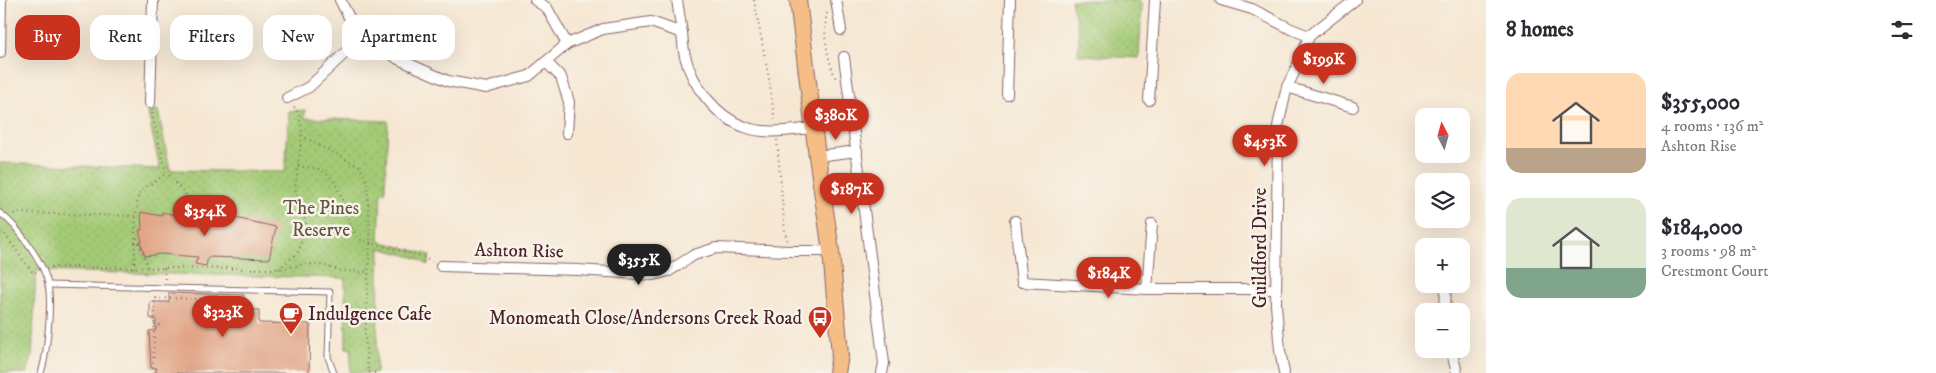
<!DOCTYPE html>
<html lang="en">
<head>
<meta charset="utf-8">
<style>
	:root { --surface:#fff; --page:#f2f2f3; --text:#2b2b33; --muted:#7c7c81; --accent:#c8321e }
	body { margin:0; font-family:"IM FELL DW Pica",serif; background:var(--page); color:var(--text); height:100vh; display:flex; flex-direction:column; font-size:19px; white-space:nowrap }
	* { box-sizing:border-box; margin:0 }
	p { font-size:16px; color:var(--muted) }
	.icon { flex:none; width:28px; height:28px; fill:none; stroke:currentColor; stroke-width:2; stroke-linecap:round; stroke-linejoin:round }
	.map { position:relative; flex:1; overflow:hidden }
	.side { display:flex; flex-direction:column; background:var(--surface); width:450px }
	.side>* { flex:none }
	.guide { position:absolute; left:15px; top:15px; width:475px; height:45px; display:flex; gap:10px }
	.needle { width:32px; rotate:354deg }
	.buttons { position:absolute; left:1415px; top:108px; display:grid; gap:10px }
	.buttons a { display:grid; place-items:center; width:55px; height:55px; border-radius:10px; background:var(--surface); box-shadow:0 5px 20px #0002; font-size:25px }
	.price { position:absolute; translate:-50% -42px; padding:0 11px; border-radius:18px; background:var(--accent); color:#fff; font-size:16px; line-height:32px; filter:drop-shadow(0 1px 2px #0008) }
	.price::after { content:''; position:absolute; left:50%; top:30px; width:15px; height:11px; margin-left:-8px; background:inherit; clip-path:polygon(0 0,100% 0,50% 100%) }
	.price.on { background:#222; color:#fff }
	ul { padding:0; list-style:none }
	li { display:flex; align-items:center; gap:15px; height:125px; padding:0 20px }
	li span { display:grid; place-items:center; flex:none; width:140px; height:100px; border-radius:15px; color:#555 }
	li>.icon { margin-inline-start:auto }
	span .icon { width:60px; height:60px; fill:#fffc; stroke-width:1 }
	li b { font-size:21px }
	h2 { display:flex; justify-content:space-between; align-items:center; height:60px; padding:0 20px; font-size:21px }
	.tag { padding:0 18px; border-radius:15px; background:var(--surface); box-shadow:0 5px 20px #0002; font-size:18px; line-height:45px }
	.tag.on { background:var(--accent); color:#fff }
	main { display:flex; flex:1; min-height:0 }
	.map>svg:first-child { display:block }
	.park { fill:url(#park-dots); stroke:#767450 }
	.building { fill:#e0a283 }
	.lines { fill:none; stroke-linecap:round; stroke-linejoin:round }
	.lane-casing { stroke:#866566; stroke-width:7 }
	.street-casing { stroke:#866566; stroke-width:12 }
	.primary-casing { stroke:#866566; stroke-width:18 }
	.path { stroke:#866566; stroke-width:2; stroke-dasharray:1 4; stroke-linecap:butt }
	.lane { stroke:#fff; stroke-width:5 }
	.street { stroke:#fff; stroke-width:10 }
	.primary { stroke:#f6be87; stroke-width:16 }
	.labels { text-anchor:middle; dominant-baseline:central; stroke-width:5; stroke-linejoin:round; paint-order:stroke }
	.park-label { font-size:19px; fill:#655241; stroke:#f7f3e8 }
	.street-label { font-size:19px; fill:#4a1f2b; stroke:#f7f3e8 }
	.poi-label { font-size:19px; fill:#4a1f2b; stroke:#f7f3e8; text-anchor:start }
</style>
</head>
<body>
<main>
<div class="map">
<svg width="1486" height="373" viewBox="0 0 1486 373">
	<defs>
		<pattern id="park-dots" width="8" height="8" patternUnits="userSpaceOnUse" patternTransform="scale(1.25)"><rect width="8" height="8" fill="#a3ca75"/><path d="M2 2h.1M6 6h.1" fill="none" stroke="#8ead65" stroke-width="1.8" stroke-linecap="round"/></pattern>
	</defs>
	<rect width="100%" height="100%" fill="#f7f3e8"/>
	<filter id="ink" filterUnits="userSpaceOnUse"><feTurbulence type="fractalNoise" baseFrequency=".02" numOctaves="2"/><feDisplacementMap in="SourceGraphic" scale="10" xChannelSelector="R" yChannelSelector="G"/><feConvolveMatrix kernelMatrix="1 2 1 2 8 2 1 2 1" color-interpolation-filters="sRGB"/></filter>
	<filter id="wash" filterUnits="userSpaceOnUse"><feTurbulence type="fractalNoise" baseFrequency=".0096" numOctaves="4" result="noise"/><feDisplacementMap in="SourceGraphic" scale="20" xChannelSelector="R" yChannelSelector="G"/><feGaussianBlur stdDeviation="1.12" result="paint"/><feColorMatrix in="noise" values="0 0 0 0 0 0 0 0 0 0 0 0 0 0 0 0 0 1.4 0 .05"/><feComposite in="paint" operator="in"/></filter>
	<g filter="url(#wash)">
		<rect width="100%" height="100%" fill="#f6e7d3"/>
		<g class="park">
			<polygon points="1071,0 1139,0 1142,4 1139,58 1078,55 1079,33"/>
			<polygon points="158,110 170,170 285,172 289,111 306,110 304,118 388,121 385,192 381,192 379,241 430,255 428,265 417,258 380,248 376,373 350,373 351,348 346,348 345,278 36,271 32,358 27,373 0,373 0,163 160,169 148,113"/>
		</g>
		<g id="blocks">
			<g class="building">
				<polygon points="141,212 162,216 162,212 206,221 208,212 276,227 269,259 208,257 206,266 195,264 198,257 161,254 145,256 140,242 142,242 139,230 142,230"/>
				<polygon points="169,293 244,295 244,310 259,310 259,323 310,324 309,373 155,373 157,368 151,368 149,331 156,330 156,320 150,318 150,302 169,302"/>
			</g>
		</g>
	</g>
	<g filter="url(#ink)">
		<use href="#blocks" fill-opacity="0" stroke="#866566" stroke-width="1"/>
		<g class="lines">
			<defs>
				<g id="lane">
					<path d="M0,213C17,225 45,264 48,285C52,304 47,355 41,373"/>
					<polyline points="48,285 330,292 328,357 334,373"/>
				</g>
				<g id="street">
					<path d="M340,0L353,25L398,59L448,81L486,88L529,76L567,44L603,29L651,22L682,33C683,40 683,49 685,56C692,85 716,117 745,127C765,135 792,130 813,128"/>
					<polyline points="535,0 547,8 567,44"/>
					<polyline points="677,0 682,33"/>
					<polyline points="836,0 841,30"/>
					<polyline points="1221,0 1252,9 1291,29 1309,36"/>
					<polyline points="0,53 1,0"/>
					<polyline points="844,57 884,363 882,373"/>
					<polyline points="546,62 561,77 569,102 567,133"/>
					<polyline points="1287,87 1353,107"/>
					<polyline points="1007,94 1010,0"/>
					<polyline points="287,98 309,87 365,34"/>
					<polyline points="1149,100 1155,0"/>
					<polyline points="150,103 153,0"/>
					<polyline points="817,156 857,151"/>
					<polyline points="1015,221 1022,282 1147,289 1276,289"/>
					<polyline points="441,266 578,270 653,275 669,271 694,255 716,248 790,251 831,251"/>
					<polyline points="1147,289 1152,224"/>
					<polyline points="1445,311 1446,284"/>
					<polyline points="1451,349 1457,373"/>
					<polyline points="1284,373 1280,350 1276,305 1278,126 1287,87 1301,58 1309,36 1355,0"/>
				</g>
				<polyline id="primary" points="798,0 817,156 831,251 840,355 837,373"/>
			</defs>
			<use href="#lane" class="lane-casing"/>
			<use href="#street" class="street-casing"/>
			<use href="#primary" class="primary-casing"/>
			<g class="path">
				<polyline points="754,0 769,79 775,122"/>
				<path d="M827,13C822,33 828,61 836,79"/>
				<polyline points="294,107 299,113 302,136 359,166 367,181 370,241 365,334 368,373"/>
				<polyline points="152,113 166,172 198,209 208,214"/>
				<polyline points="777,140 785,233 788,242"/>
				<path d="M298,167C304,167 312,167 318,169C349,182 339,221 361,240L424,257L432,262"/>
				<polyline points="14,214 15,213 137,216"/>
				<polyline points="0,233 5,235 33,273 37,272"/>
				<polyline points="137,238 148,268"/>
				<polyline points="51,267 279,269 306,264 322,265 342,271 369,272"/>
				<path d="M134,268C135,255 135,201 139,194C144,184 158,183 166,172"/>
				<polyline points="164,268 165,281"/>
				<polyline points="279,269 299,251 306,222 295,188 302,136"/>
				<polyline points="154,324 163,326"/>
				<polyline points="369,372 375,373"/>
				<polyline points="153,373 155,298 247,300"/>
			</g>
			<use href="#lane" class="lane"/>
			<use href="#street" class="street"/>
			<use href="#primary" class="primary"/>
		</g>
	</g>
	<defs>
		<symbol id="cafe-pin" viewBox="-11 -11 22 30"><path d="M0 17L-7.5 6A9.5 9.5 0 1 1 7.5 6Z" fill="#c8321e" stroke="#f7f3e8"/><path d="M-5.5-4.5H6V0H3Q3 3.5 0 3.5H-2.5Q-5.5 3.5-5.5 0ZM3-3.2v2h1.7v-2ZM-6 4.5H4V6H-6Z" fill="#fff"/></symbol>
		<symbol id="bus-pin" viewBox="-11 -11 22 30"><path d="M0 17L-7.5 6A9.5 9.5 0 1 1 7.5 6Z" fill="#c8321e" stroke="#f7f3e8"/><path d="M-5-6H5V4H4V6H2V4H-2V6H-4V4H-5ZM-3.5-4V0h7V-4ZM-3.5 1.2v1.5H-2V1.2ZM2 1.2v1.5H3.5V1.2Z" fill="#fff"/></symbol>
	</defs>
	<g fill-rule="evenodd">
		<use href="#cafe-pin" x="277" y="300" width="28" height="38"/>
		<use href="#bus-pin" x="806" y="304" width="28" height="38"/>
	</g>
	<g class="labels">
		<g class="park-label">
			<text x="321" y="208">The Pines<tspan x="321" dy="22">Reserve</tspan></text>
		</g>
		<g class="street-label">
			<text transform="translate(1260 248) rotate(-90)">Guildford Drive</text>
			<text transform="translate(519 251) rotate(1)">Ashton Rise</text>
		</g>
		<g class="poi-label">
			<text x="308" y="314">Indulgence Cafe</text>
			<text x="802" y="318" text-anchor="end">Monomeath Close/Andersons Creek Road</text>
		</g>
	</g>
</svg>
<div class="buttons">
<a><svg class="needle" viewBox="-14 -14 28 28"><path d="M0-13l5 13h-10z" fill="#e53935"/><path d="M0 13l5-13h-10z" fill="#7c7c81"/></svg></a>
<a><svg class="icon" aria-label="layers" viewBox="0 0 24 24"><path d="M12 4l9 5-9 5-9-5zM3 14l9 5 9-5"/></svg></a>
<a>+</a>
<a>−</a>
</div>
<b class="price" style="left:1324px;top:85px">$199K</b>
<b class="price" style="left:836px;top:141px">$380K</b>
<b class="price" style="left:1265px;top:167px">$453K</b>
<b class="price" style="left:852px;top:215px">$187K</b>
<b class="price" style="left:205px;top:237px">$354K</b>
<b class="price on" style="left:639px;top:286px">$355K</b>
<b class="price" style="left:1109px;top:299px">$184K</b>
<b class="price" style="left:223px;top:338px">$323K</b>
<div class="guide">
<a class="tag on">Buy</a>
<a class="tag">Rent</a>
<a class="tag">Filters</a>
<a class="tag">New</a>
<a class="tag">Apartment</a>
</div>
</div>
<section class="side">
<h2>8 homes<svg class="icon" aria-label="filters" viewBox="0 0 24 24"><path d="M4 7h16M4 17h16"/><circle cx="9" cy="7" r="2"/><circle cx="15" cy="17" r="2"/></svg></h2>
<ul>
<li><span style="background:linear-gradient(#ffd9b3 75%,#b9a48a 0)"><svg class="icon" aria-label="home" viewBox="0 0 24 24"><path d="M3 11l9-7 9 7M6 9v11h12V9"/></svg></span><div><b>$355,000</b><p>4 rooms · 136 m²</p><p>Ashton Rise</p></div></li>
<li><span style="background:linear-gradient(#dfe7d0 70%,#7fa58c 0)"><svg class="icon" aria-label="home" viewBox="0 0 24 24"><path d="M3 11l9-7 9 7M6 9v11h12V9"/></svg></span><div><b>$184,000</b><p>3 rooms · 98 m²</p><p>Crestmont Court</p></div></li>
</ul>
</section>
</main>
</body>
</html>
